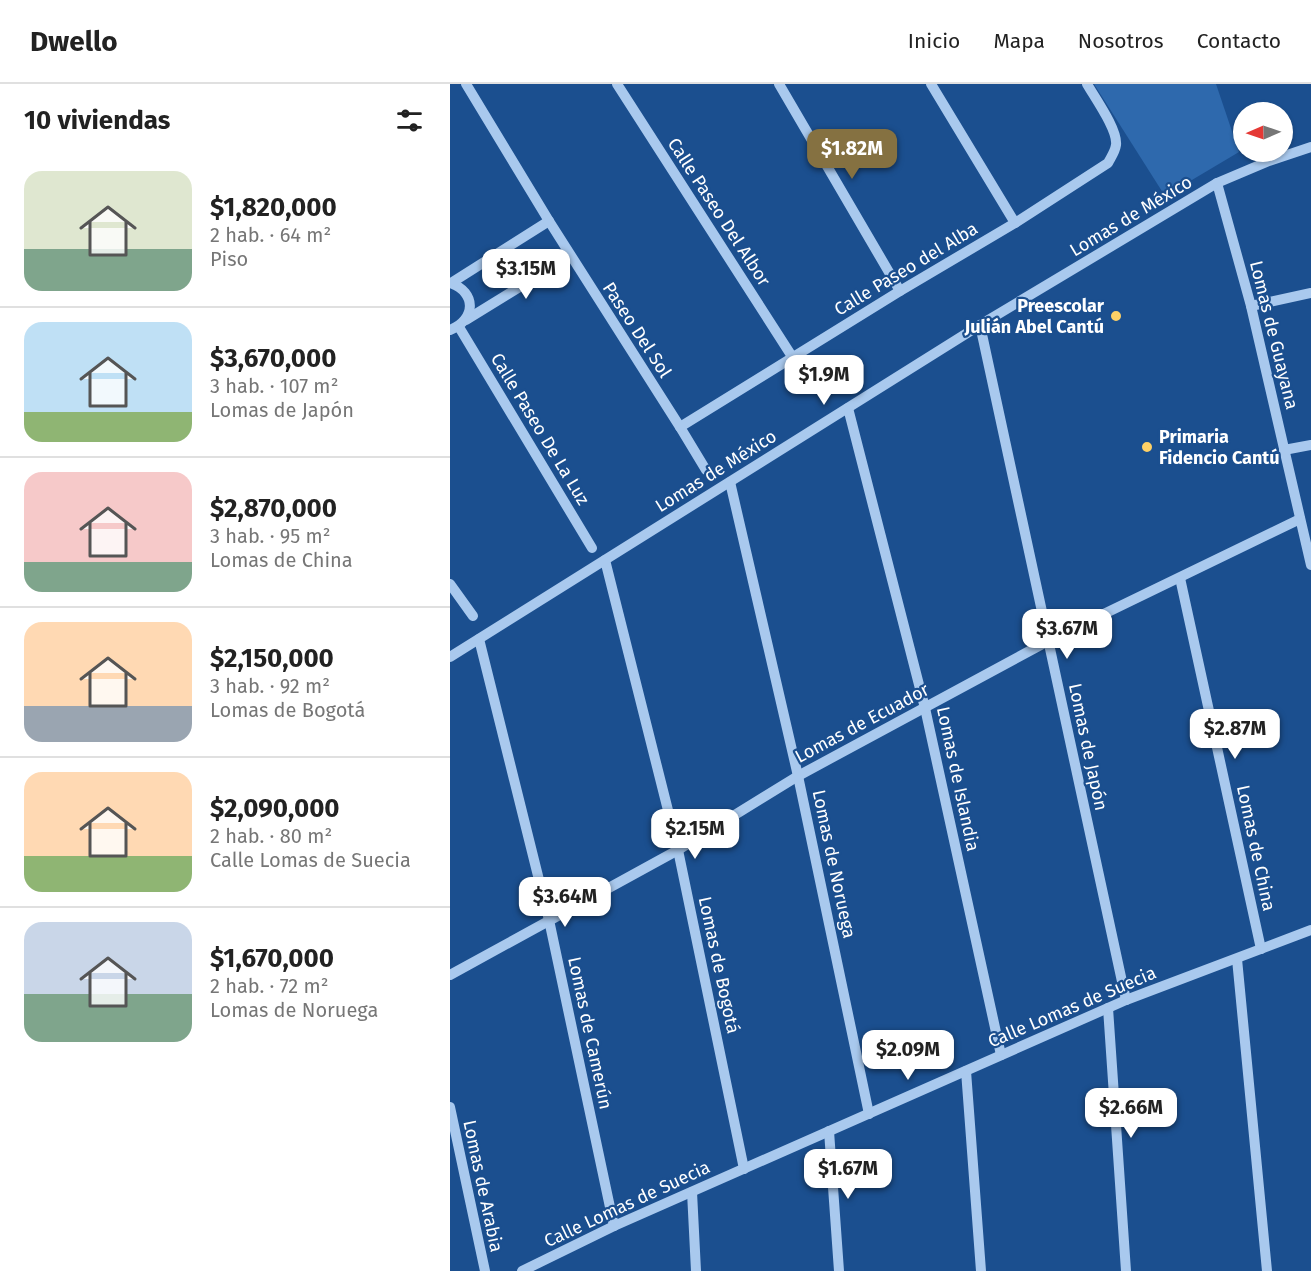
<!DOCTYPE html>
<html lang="es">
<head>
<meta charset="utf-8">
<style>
	:root { --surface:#fff; --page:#f2f2f2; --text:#222; --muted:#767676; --line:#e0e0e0; --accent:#857141 }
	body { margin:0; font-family:"Fira Sans",sans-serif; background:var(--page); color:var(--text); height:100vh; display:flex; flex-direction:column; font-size:22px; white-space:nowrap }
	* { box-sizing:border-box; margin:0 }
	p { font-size:20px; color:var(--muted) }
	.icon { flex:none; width:33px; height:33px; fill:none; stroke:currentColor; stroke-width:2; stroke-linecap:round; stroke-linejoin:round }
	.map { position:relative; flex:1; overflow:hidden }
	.details { display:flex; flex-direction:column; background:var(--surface); width:450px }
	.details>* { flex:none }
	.needle { width:39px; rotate:268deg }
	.fabs { position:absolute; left:783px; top:18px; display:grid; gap:12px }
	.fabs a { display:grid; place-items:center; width:60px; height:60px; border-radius:50%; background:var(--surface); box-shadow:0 2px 4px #0004; font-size:30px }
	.price { position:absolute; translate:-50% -51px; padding:0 14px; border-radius:12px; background:#fff; color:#222; font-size:20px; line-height:39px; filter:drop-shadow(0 2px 3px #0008) }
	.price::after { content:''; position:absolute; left:50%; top:36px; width:18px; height:14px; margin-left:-9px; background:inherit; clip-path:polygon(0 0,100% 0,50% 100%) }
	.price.on { background:var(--accent); color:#fff }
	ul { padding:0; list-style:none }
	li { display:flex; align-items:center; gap:18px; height:150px; padding:0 24px }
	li+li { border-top:2px solid var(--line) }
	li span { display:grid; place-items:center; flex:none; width:168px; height:120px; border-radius:18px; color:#555 }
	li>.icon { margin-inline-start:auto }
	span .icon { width:72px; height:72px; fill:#fffc; stroke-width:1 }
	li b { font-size:26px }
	h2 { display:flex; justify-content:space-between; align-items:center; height:72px; padding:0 24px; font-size:26px }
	header { display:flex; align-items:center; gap:36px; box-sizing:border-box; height:84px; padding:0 30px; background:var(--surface); border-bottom:2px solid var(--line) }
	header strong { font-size:28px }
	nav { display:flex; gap:33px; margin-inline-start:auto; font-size:21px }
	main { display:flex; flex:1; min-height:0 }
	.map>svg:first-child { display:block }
	.green { fill:#2e69ad }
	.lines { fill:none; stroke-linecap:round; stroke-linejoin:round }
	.minor { stroke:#a9c9ee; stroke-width:10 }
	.poi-dot { fill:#ffd166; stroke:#1b4f8f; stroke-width:2 }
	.labels { text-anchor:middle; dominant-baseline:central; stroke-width:4.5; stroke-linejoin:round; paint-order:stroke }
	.street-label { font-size:18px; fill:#fff; stroke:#1b4f8f }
	.poi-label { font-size:18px; font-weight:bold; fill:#fff; stroke:#1b4f8f; text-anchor:end }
</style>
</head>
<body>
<header>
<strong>Dwello</strong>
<nav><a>Inicio</a><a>Mapa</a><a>Nosotros</a><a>Contacto</a></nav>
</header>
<main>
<section class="details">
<h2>10 viviendas<svg class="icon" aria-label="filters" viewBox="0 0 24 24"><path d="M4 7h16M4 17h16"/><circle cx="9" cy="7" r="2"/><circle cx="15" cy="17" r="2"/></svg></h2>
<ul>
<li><span style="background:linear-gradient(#dfe7d0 65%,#7fa58c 0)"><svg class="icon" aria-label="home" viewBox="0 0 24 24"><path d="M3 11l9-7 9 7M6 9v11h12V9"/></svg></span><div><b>$1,820,000</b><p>2 hab. · 64 m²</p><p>Piso</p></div></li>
<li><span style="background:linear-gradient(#bfe0f5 75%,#8fb573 0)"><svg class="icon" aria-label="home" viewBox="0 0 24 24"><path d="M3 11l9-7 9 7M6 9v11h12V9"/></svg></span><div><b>$3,670,000</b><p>3 hab. · 107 m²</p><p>Lomas de Japón</p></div></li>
<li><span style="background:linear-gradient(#f6c9c9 75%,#7fa58c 0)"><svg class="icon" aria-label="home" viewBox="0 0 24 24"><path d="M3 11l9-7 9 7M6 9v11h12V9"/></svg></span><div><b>$2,870,000</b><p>3 hab. · 95 m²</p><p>Lomas de China</p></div></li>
<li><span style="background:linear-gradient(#ffd9b3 70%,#9aa5b1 0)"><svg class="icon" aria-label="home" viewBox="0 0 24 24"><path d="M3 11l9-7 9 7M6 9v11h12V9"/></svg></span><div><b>$2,150,000</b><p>3 hab. · 92 m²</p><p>Lomas de Bogotá</p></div></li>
<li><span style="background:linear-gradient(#ffd9b3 70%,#8fb573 0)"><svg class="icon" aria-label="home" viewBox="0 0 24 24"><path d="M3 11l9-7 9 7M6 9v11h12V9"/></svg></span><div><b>$2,090,000</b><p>2 hab. · 80 m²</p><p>Calle Lomas de Suecia</p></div></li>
<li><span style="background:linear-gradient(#c9d6e8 60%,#7fa58c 0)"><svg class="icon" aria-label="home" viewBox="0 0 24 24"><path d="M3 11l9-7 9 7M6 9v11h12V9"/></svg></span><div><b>$1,670,000</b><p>2 hab. · 72 m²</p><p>Lomas de Noruega</p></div></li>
</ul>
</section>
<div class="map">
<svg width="861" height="1187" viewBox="0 0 861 1187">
	<rect width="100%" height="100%" fill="#1b4f8f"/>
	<polygon class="green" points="644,0 766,0 789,68 715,112"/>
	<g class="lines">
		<g class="minor">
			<polyline points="16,0 99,137 230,343 256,386"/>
			<polyline points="167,0 343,274"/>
			<polyline points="329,0 450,207"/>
			<polyline points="481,0 565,139"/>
			<polyline points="767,99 801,222 861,481"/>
			<path d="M0,199C27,208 26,236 0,246"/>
			<polyline points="1,199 99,137"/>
			<polyline points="801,222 861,209"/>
			<polyline points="16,236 120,172"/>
			<polyline points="530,241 676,916"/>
			<polyline points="9,243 142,464"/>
			<polyline points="398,324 475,624 551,971"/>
			<path d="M230,343L450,207L565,139L658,79C661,73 665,68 666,61C668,46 645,14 637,0"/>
			<polyline points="834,366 861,361"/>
			<polyline points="280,398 348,692 419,1030"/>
			<polyline points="155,476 228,766 294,1085"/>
			<polyline points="730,494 811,865"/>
			<polyline points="0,500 23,532"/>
			<polyline points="29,555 99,836 164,1142"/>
			<polyline points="0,573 530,241 767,99 819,77 861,63"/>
			<polyline points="787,875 817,1187"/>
			<polyline points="0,891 228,766 348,692 598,557 850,435"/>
			<polyline points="658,924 676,1187"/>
			<polyline points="516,987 531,1187"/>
			<polyline points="0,1023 35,1187"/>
			<polyline points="379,1047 389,1187"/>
			<polyline points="242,1108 246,1187"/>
			<polyline points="72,1187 164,1142 676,916 861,846"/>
		</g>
	</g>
	<g class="poi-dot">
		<circle cx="666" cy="232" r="6"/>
		<circle cx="697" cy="363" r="6"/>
	</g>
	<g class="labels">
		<g class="street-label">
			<text transform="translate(269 128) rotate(57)">Calle Paseo Del Albor</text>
			<text transform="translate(681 132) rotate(-31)">Lomas de México</text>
			<text transform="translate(456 185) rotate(-31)">Calle Paseo del Alba</text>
			<text transform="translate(187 246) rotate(57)">Paseo Del Sol</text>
			<text transform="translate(824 251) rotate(76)">Lomas de Guayana</text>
			<text transform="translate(90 345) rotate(59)">Calle Paseo De La Luz</text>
			<text transform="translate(266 387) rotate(-32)">Lomas de México</text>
			<text transform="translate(412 639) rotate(-28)">Lomas de Ecuador</text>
			<text transform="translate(638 663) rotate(78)">Lomas de Japón</text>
			<text transform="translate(508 695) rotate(78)">Lomas de Islandia</text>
			<text transform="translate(806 764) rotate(78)">Lomas de China</text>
			<text transform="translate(384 780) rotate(78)">Lomas de Noruega</text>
			<text transform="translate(269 881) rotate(78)">Lomas de Bogotá</text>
			<text transform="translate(622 923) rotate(-23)">Calle Lomas de Suecia</text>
			<text transform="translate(140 949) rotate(78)">Lomas de Camerún</text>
			<text transform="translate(33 1102) rotate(78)">Lomas de Arabia</text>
			<text transform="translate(177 1120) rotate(-25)">Calle Lomas de Suecia</text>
		</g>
		<g class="poi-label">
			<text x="654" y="222">Preescolar<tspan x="654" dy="21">Julián Abel Cantú</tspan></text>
			<text x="709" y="353" text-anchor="start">Primaria<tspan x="709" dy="21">Fidencio Cantú</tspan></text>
		</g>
	</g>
</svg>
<div class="fabs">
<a><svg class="needle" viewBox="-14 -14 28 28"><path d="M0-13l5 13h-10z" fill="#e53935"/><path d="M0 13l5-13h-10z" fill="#767676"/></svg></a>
</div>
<b class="price on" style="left:402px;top:96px">$1.82M</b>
<b class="price" style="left:76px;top:216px">$3.15M</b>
<b class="price" style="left:374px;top:322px">$1.9M</b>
<b class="price" style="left:617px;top:576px">$3.67M</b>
<b class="price" style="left:785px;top:676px">$2.87M</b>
<b class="price" style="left:245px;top:776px">$2.15M</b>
<b class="price" style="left:115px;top:844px">$3.64M</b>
<b class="price" style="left:458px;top:997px">$2.09M</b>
<b class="price" style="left:681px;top:1055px">$2.66M</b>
<b class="price" style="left:398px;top:1116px">$1.67M</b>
</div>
</main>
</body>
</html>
